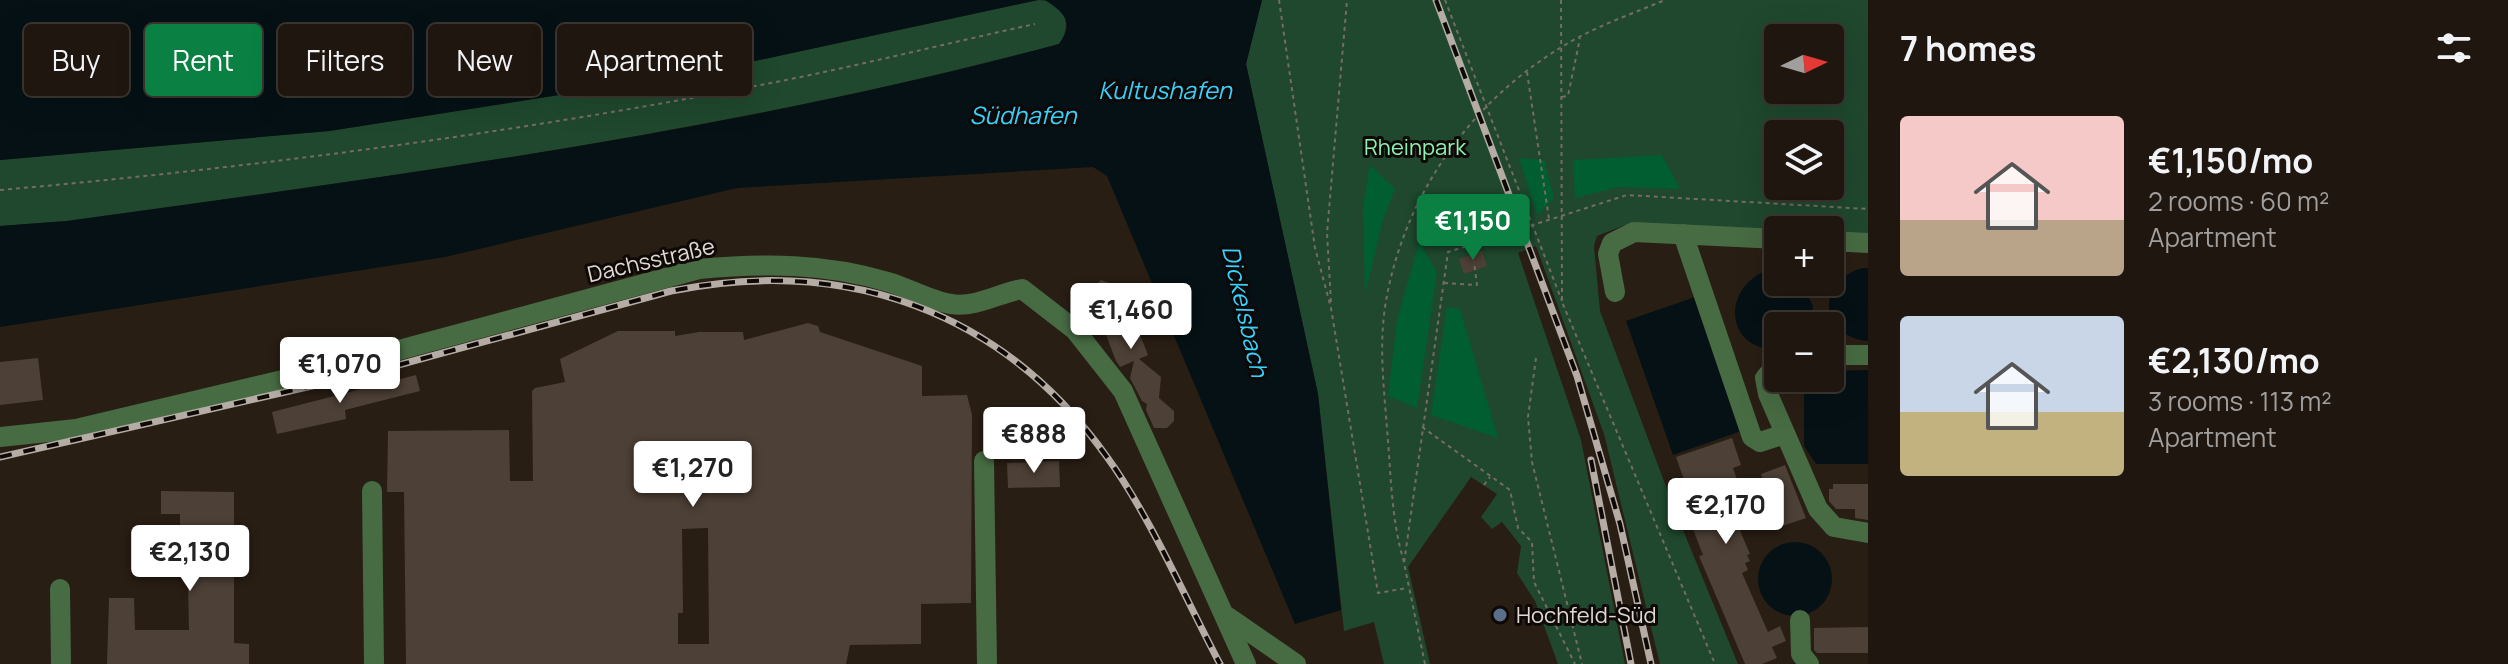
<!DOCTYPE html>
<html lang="en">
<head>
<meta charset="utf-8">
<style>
	:root { --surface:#1f160f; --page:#2c231d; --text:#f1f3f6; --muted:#a19f9e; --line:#3c352f; --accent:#0b8043 }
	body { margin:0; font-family:Manrope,sans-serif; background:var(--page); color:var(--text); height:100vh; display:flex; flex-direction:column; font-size:30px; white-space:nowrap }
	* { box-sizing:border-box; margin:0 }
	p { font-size:26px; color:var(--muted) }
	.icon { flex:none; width:44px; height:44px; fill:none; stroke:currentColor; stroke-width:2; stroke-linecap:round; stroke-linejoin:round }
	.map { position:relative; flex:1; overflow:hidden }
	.panel { display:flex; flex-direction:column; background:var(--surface); width:640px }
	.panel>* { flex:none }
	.guide { position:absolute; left:24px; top:24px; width:760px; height:72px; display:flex; gap:16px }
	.needle { width:52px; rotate:85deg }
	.fabs { position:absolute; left:1764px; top:24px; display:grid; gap:16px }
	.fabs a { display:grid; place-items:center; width:80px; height:80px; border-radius:8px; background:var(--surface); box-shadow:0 8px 32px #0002,0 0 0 2px var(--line); font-size:40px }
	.price { position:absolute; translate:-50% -68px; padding:0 18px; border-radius:8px; background:#fff; color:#222; font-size:26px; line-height:52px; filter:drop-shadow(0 2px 4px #0008) }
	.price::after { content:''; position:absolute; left:50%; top:48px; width:24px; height:18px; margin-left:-12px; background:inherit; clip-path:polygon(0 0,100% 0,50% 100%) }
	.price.active { background:var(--accent); color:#fff }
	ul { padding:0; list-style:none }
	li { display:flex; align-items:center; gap:24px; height:200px; padding:0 32px }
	li span { display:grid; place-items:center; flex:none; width:224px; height:160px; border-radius:8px; color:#555 }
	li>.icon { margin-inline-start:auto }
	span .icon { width:96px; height:96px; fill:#fffc; stroke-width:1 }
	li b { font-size:34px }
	h2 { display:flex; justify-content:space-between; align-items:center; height:96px; padding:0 32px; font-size:34px }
	.pill { padding:0 28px; border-radius:8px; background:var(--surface); box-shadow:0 8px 32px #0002,0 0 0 2px var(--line); font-size:28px; line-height:72px }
	.pill.active { background:var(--accent); color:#fff }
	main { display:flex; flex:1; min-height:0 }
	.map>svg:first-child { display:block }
	.green { fill:#1f482e; fill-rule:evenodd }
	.forest { fill:#005e31 }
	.water { fill:#051115 }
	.building { fill:#4d4036; fill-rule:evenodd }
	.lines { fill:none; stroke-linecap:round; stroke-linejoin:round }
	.path { stroke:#766c64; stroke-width:2; stroke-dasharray:4 4; stroke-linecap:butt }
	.minor { stroke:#476b43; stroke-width:20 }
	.rail-casing { stroke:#b5aca5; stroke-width:7 }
	.rail { stroke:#0e0906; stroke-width:4; stroke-dasharray:12; stroke-linecap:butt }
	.service-dot { fill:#5c6f8a; stroke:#0e0906; stroke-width:3 }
	.labels { text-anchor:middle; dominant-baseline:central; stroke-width:6; stroke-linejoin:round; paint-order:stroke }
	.park-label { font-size:22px; fill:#8bf3af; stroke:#0e0906 }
	.street-label { font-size:22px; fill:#e0d8d2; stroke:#0e0906 }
	.poi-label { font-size:22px; fill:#e0d8d2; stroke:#0e0906; text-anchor:start }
	.water-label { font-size:24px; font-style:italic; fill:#36d2fd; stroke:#0e0906 }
</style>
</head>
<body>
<main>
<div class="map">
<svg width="1868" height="664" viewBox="0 0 1868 664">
	<rect width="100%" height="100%" fill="#291e14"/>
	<g class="green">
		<path d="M1038,0C1064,0 1074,24 1059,44C734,131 401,175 67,221L0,226V160L329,131L699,73Z"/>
		<path d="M1262,0H1868V236L1830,235V230L1778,232L1625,225L1597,236L1594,246L1600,311L1676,513L1738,664H1660L1604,434L1536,246L1518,253L1581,440L1625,664H1558L1535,601L1517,573L1521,546L1502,522L1492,529L1481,517L1497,494L1471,477L1408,567L1430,664H1384L1374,622L1344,631L1318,394L1246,64ZM1778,38H1830V90H1778ZM1778,134H1830V186H1778Z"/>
	</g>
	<g class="forest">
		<polygon points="1662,155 1680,189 1619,187 1575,198 1573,160"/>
		<polygon points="1519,158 1544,160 1554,198 1537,215"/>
		<polygon points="1370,165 1395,189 1382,223 1365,296 1363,206"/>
		<polygon points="1419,242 1437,272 1417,408 1388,396 1397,320"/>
		<polygon points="1447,307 1460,309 1498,438 1431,415"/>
	</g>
	<g class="water">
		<polygon points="0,0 1038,0 699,73 329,131 0,160"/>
		<path d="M1045,0H1262L1246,64L1318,394L1341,610L1295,624L1107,176L1093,167L737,188L445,257L0,327V226L67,221C400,175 734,132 1059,44C1075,23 1064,12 1045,0Z"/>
		<path d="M1862,268H1868V341C1819,337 1815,282 1862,268Z"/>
		<path d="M1765,271H1778V282H1801L1813,306L1809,326H1778V349C1728,352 1719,292 1765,271Z"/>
		<polygon points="1695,297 1741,431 1673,455 1626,321"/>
		<polygon points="1868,370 1868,464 1816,464 1804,446 1804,378 1830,378 1830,371"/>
		<circle cx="1795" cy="579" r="37"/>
	</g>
	<g class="building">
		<polygon points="1482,251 1487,266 1464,274 1459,259"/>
		<polygon points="1101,280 1117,286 1120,305 1127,302 1148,355 1139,359 1161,377 1159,398 1174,411 1174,421 1167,428 1154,428 1146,410 1147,404 1142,401 1130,378 1134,361 1120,367 1116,361 1098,314 1101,312 1092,295 1094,286"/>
		<path d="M808,323L818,326L820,332L922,366V396L967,395L972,415L971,603L921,604V644L850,645L846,664H406L404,492H387L388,431L509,430L510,481H533L532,391L535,388L565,382L560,359L618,331H675V336L699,332H743L744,340ZM708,528L709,644H678V613H683L682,529Z"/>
		<polygon points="38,358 43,400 0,405 0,362"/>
		<polygon points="416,375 420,391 345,410 346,419 277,434 272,412"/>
		<polygon points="1732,438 1741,465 1733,468 1740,488 1733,491 1746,523 1738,526 1750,554 1747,555 1750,561 1745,563 1748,570 1742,573 1768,632 1780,626 1786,641 1772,647 1777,658 1762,664 1745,664 1699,556 1703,555 1684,506 1692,503 1676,457"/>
		<polygon points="1059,461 1060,487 1008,488 1007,463"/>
		<polygon points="1785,465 1806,518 1779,527 1761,474"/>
		<polygon points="1833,484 1868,484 1868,520 1855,518 1855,509 1836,509 1829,501 1829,489 1833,489"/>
		<polygon points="161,491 234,492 234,643 249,644 249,664 107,664 109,598 134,598 135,630 189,630 188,583 185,584 188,536 180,536 180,514 161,514"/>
		<polygon points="1868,627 1868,653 1817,653 1814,650 1814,628"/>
	</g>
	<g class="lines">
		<g class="path">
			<polyline points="1279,0 1315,248 1331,308 1378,593 1407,588"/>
			<polyline points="1445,0 1562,301"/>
			<polyline points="1561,0 1562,302 1715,664"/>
			<polyline points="1527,72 1549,219"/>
			<polyline points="1562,97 1568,96 1580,38"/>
			<path d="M0,190C250,168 499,135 745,88C842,70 939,45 1035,24"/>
			<polyline points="1444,283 1477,285 1474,262"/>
			<polyline points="1331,302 1327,233 1347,0"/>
			<polyline points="1536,358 1528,417 1532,462 1582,664"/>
			<polyline points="1422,427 1510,490 1518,528 1532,542 1534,582 1575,664"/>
			<polyline points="1484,485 1490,477"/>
			<path d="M1404,562C1391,520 1391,473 1387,429C1384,389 1379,347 1385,307C1402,198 1470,101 1565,45C1596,26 1632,14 1665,0"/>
			<polyline points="1425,664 1404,563 1448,252 1627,195 1868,209"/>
		</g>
		<g class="minor">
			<polyline points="1683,234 1752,437 1760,442 1785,434"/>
			<polyline points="1830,241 1868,243"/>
			<polyline points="1615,292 1608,254 1612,243 1634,232 1778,239"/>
			<polyline points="1830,355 1868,355"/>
			<polyline points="1778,363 1765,378 1768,394 1818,509 1834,527 1868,533"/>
			<path d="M0,437L76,429L325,370L699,269C764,263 825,263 888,282C909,288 930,301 951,304C976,308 999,293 1022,289L1075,330L1123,391L1246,664"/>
			<polyline points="984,461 987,664"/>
			<polyline points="372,491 374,664"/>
			<polyline points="60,589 61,664"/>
			<polyline points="1228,617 1296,664"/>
			<polyline points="1800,620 1801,654 1809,664"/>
		</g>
		<defs>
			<g id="rail">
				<polyline points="1436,0 1577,376 1620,524 1651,664"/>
				<path d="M0,457L369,373L671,291C846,256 1002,310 1107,457C1150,516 1185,598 1220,664"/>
				<polyline points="1591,460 1631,664"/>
			</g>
		</defs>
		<use href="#rail" class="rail-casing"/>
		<use href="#rail" class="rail"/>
	</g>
	<circle class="service-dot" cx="1500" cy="615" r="8"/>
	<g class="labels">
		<g class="park-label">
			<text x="1415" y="147">Rheinpark</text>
		</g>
		<g class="street-label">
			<text transform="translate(651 260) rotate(-13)">Dachsstraße</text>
		</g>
		<g class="poi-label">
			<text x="1516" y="615">Hochfeld-Süd</text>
		</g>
		<g class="water-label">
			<text x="1165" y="89">Kultushafen</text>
			<text x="1023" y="114">Südhafen</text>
			<text transform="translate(1246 311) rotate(77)">Dickelsbach</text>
		</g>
	</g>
</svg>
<div class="fabs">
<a><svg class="needle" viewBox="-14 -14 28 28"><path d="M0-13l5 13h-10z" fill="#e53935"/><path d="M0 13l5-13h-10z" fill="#a19f9e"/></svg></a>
<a><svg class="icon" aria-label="layers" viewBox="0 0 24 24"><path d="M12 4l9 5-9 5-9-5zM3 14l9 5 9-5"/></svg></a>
<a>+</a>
<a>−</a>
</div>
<b class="price active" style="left:1473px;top:262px">€1,150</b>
<b class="price" style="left:1131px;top:351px">€1,460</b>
<b class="price" style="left:340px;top:405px">€1,070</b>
<b class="price" style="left:1034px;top:475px">€888</b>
<b class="price" style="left:693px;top:509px">€1,270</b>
<b class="price" style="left:1726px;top:546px">€2,170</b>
<b class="price" style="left:190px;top:593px">€2,130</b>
<div class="guide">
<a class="pill">Buy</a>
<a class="pill active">Rent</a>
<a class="pill">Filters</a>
<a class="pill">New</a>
<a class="pill">Apartment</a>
</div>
</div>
<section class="panel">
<h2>7 homes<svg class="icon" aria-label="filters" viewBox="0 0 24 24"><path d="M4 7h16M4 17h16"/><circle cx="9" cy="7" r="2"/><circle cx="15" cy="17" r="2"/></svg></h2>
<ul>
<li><span style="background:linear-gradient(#f6c9c9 65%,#b9a48a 0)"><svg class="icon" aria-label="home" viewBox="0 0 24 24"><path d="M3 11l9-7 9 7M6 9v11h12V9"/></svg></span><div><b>€1,150/mo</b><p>2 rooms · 60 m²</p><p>Apartment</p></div></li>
<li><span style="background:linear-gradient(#c9d6e8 60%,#c2b280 0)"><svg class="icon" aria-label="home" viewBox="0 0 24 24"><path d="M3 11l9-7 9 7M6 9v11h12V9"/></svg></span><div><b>€2,130/mo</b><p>3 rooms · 113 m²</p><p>Apartment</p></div></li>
</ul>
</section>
</main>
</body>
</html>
